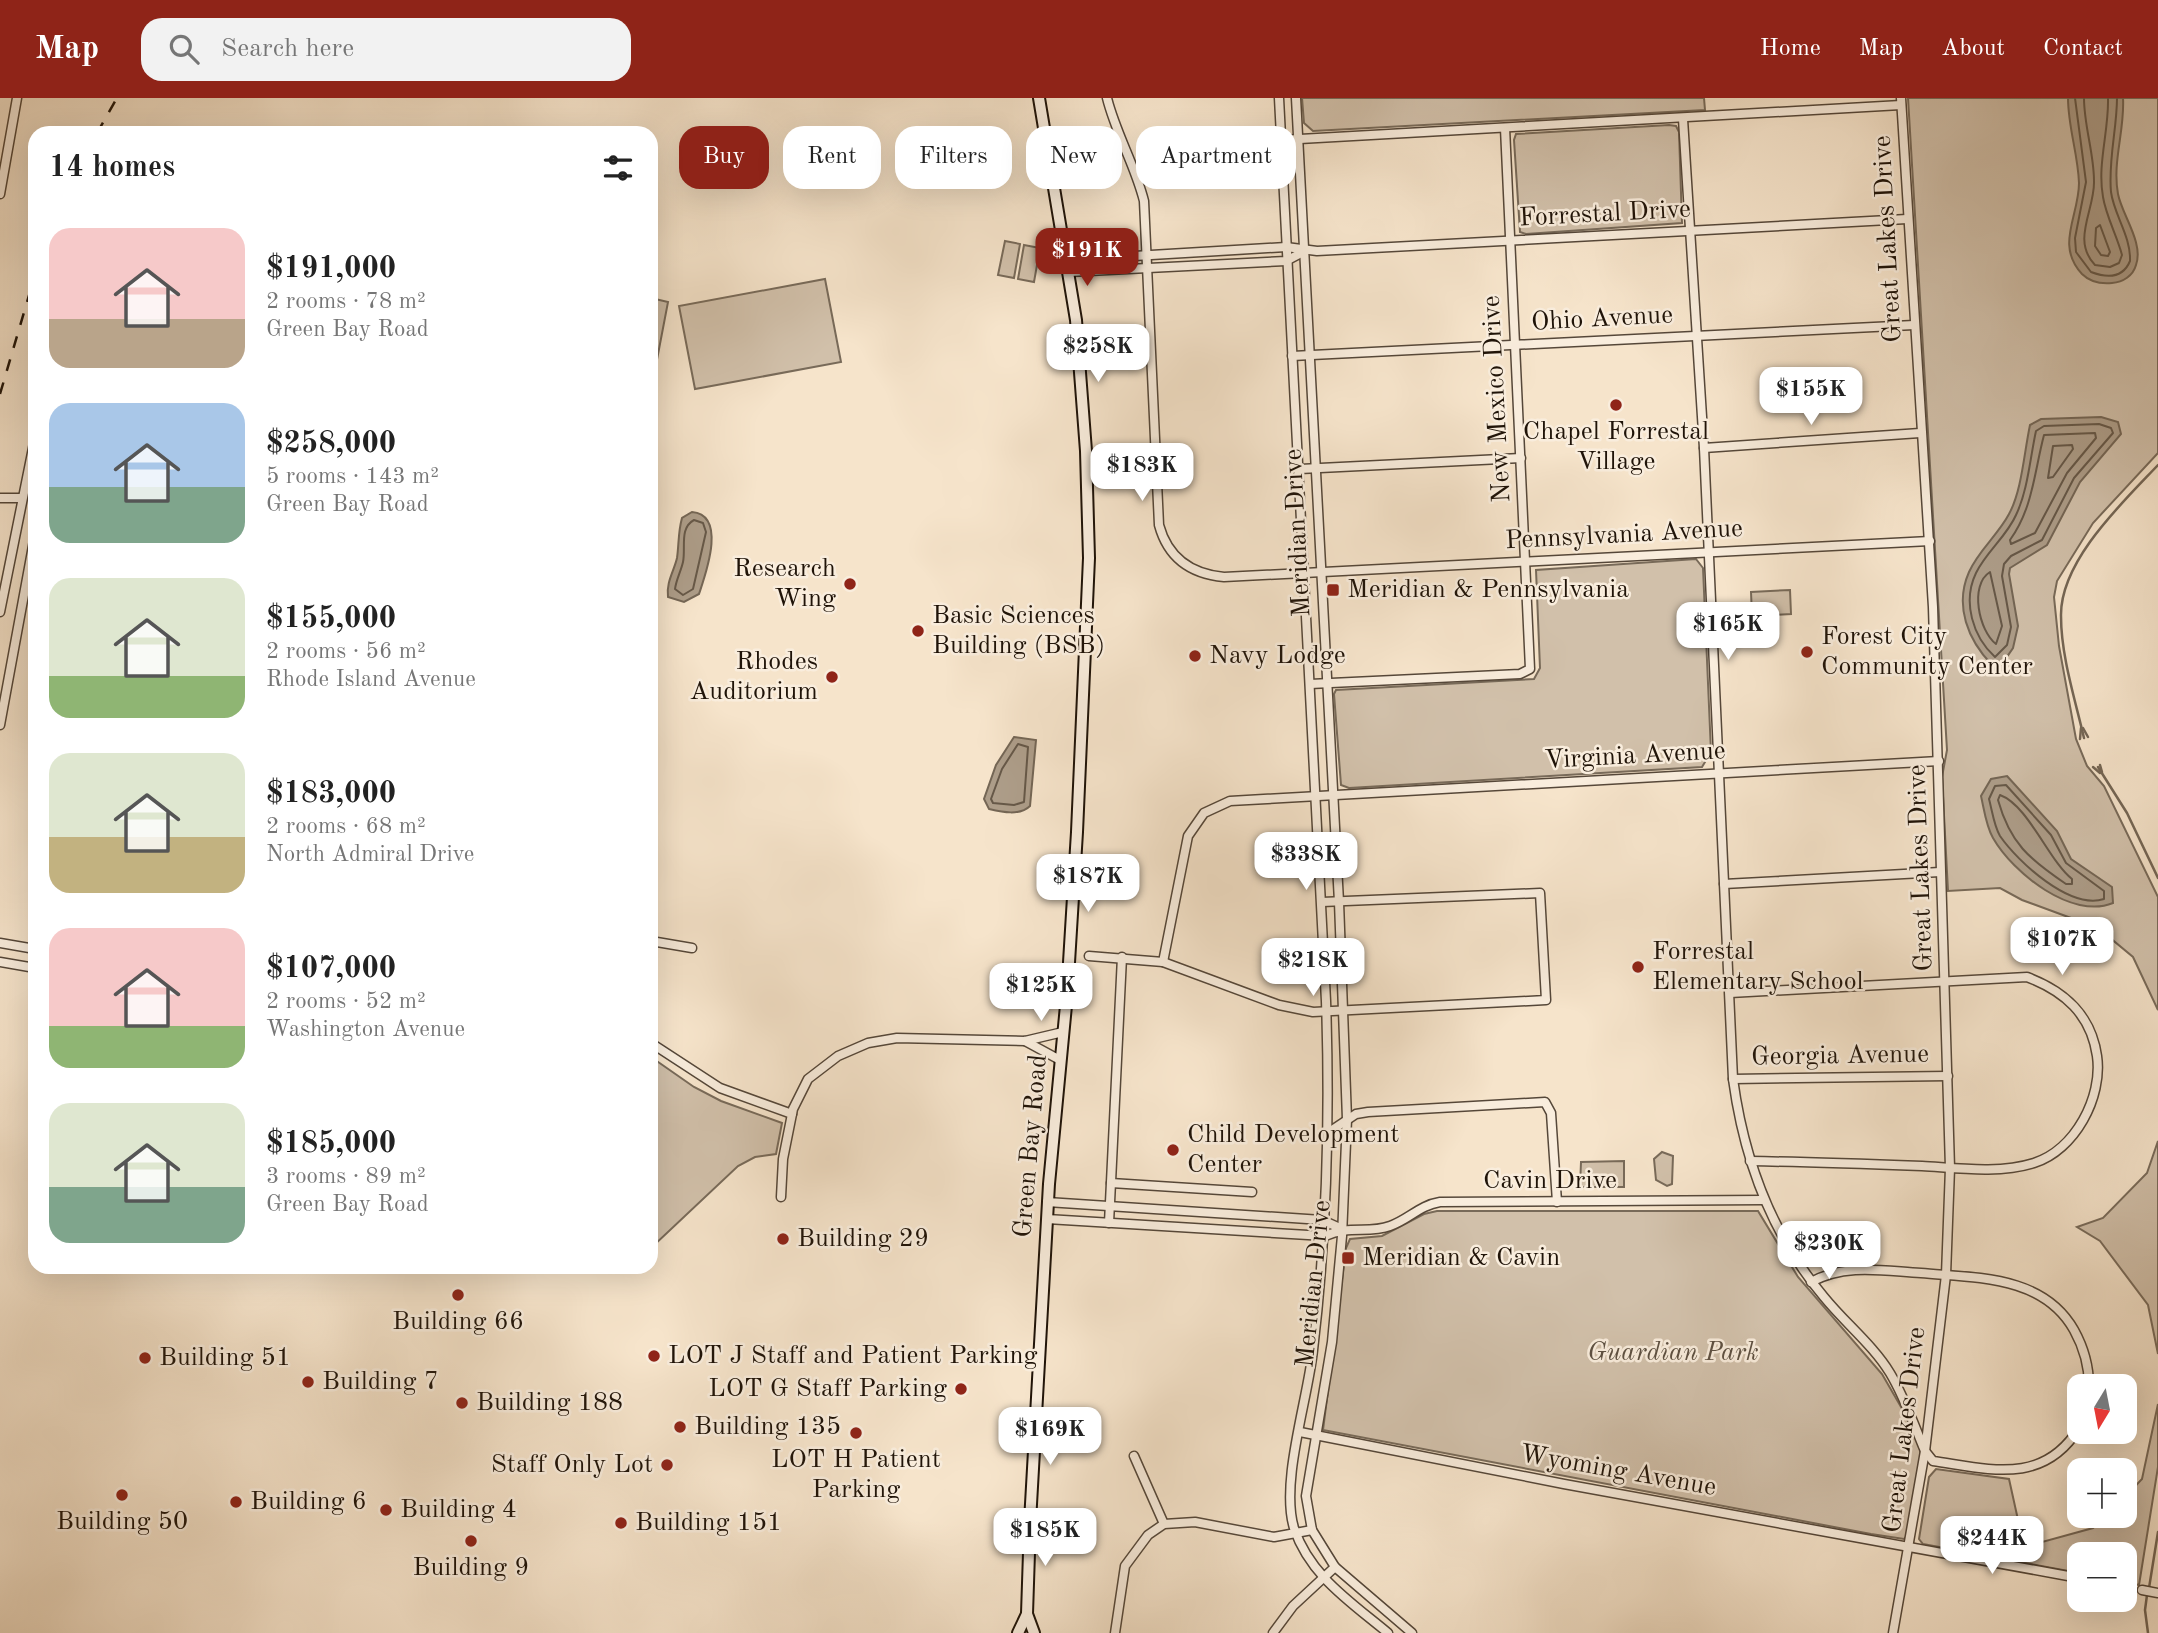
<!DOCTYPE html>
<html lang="en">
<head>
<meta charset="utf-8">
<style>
	:root { --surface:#fff; --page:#f2f2f2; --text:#222; --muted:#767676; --accent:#8f2418 }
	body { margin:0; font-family:"Old Standard TT",serif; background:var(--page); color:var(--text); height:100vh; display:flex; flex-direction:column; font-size:26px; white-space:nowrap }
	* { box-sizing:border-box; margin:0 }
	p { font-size:23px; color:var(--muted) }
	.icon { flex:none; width:38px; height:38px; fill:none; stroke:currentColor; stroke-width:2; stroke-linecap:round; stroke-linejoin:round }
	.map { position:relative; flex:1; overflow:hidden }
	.side { position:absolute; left:28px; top:28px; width:630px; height:1148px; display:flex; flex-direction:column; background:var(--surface); border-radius:21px; box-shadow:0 7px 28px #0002 }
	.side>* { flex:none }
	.top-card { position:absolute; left:679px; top:28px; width:665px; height:63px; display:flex; gap:14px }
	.needle { width:46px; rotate:190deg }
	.buttons { position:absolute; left:2067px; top:1276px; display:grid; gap:14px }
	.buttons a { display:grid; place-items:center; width:70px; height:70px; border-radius:14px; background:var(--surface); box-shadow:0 7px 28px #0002; font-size:35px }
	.price { position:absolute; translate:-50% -60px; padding:0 16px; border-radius:14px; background:#fff; color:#222; font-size:23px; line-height:46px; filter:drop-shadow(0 2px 4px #0008) }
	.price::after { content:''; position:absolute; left:50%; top:42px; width:21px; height:16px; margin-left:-10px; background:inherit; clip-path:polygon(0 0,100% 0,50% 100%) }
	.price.active { background:var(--accent); color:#fff }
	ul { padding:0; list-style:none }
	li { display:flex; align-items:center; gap:21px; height:175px; padding:0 21px }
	li span { display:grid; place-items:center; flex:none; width:196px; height:140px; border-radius:21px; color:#555 }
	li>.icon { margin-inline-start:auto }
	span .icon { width:84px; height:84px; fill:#fffc; stroke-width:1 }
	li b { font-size:30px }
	h2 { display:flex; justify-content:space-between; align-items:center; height:84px; padding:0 21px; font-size:30px }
	.tag { padding:0 24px; border-radius:21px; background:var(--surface); box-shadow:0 7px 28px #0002; font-size:24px; line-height:63px }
	.tag.active { background:var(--accent); color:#fff }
	header { display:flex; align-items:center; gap:42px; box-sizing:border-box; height:98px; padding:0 35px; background:var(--accent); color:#fff }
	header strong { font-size:33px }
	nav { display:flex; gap:38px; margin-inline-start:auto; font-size:24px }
	.search { width:490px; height:63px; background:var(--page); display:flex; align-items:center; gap:18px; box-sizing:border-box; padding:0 24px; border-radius:21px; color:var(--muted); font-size:26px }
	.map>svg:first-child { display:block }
	.green { fill:#d1c0aa; stroke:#786a59; stroke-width:2 }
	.water { fill:#ad9d89; stroke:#746655; stroke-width:2 }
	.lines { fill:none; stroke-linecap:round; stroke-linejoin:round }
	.shore { stroke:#665848; stroke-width:2 }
	.stream { stroke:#746655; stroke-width:2.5 }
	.street-casing { stroke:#554739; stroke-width:11 }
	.secondary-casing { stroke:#1f1308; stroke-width:14 }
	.street { stroke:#f9eddd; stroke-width:8 }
	.secondary { stroke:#f9eddd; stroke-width:10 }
	.rail { stroke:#1f1308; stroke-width:2.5; stroke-dasharray:12 12; stroke-linecap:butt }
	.poi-dot { fill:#8f2418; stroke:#f9eddd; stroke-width:2.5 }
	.labels { text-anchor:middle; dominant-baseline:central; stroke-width:5; stroke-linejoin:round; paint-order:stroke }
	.street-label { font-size:26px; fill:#1f1308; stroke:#f9eddd }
	.poi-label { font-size:26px; fill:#1f1308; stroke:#f9eddd; text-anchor:start }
	.park-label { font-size:26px; font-style:italic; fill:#5d5041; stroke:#f9eddd }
</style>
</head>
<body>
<header>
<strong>Map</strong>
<div class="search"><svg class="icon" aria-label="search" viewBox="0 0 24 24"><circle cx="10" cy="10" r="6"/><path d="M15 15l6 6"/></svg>Search here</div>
<nav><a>Home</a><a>Map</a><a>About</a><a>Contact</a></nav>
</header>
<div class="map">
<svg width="2158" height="1535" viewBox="0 0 2158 1535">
	<rect width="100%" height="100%" fill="#f6e4cb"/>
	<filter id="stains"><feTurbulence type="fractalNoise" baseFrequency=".00286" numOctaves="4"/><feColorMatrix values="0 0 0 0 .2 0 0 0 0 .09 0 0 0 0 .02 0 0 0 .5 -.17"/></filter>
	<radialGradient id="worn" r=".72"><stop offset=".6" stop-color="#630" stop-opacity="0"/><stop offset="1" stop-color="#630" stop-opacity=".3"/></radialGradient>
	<g class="green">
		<polygon points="1302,0 1704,0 1705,12 1313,33 1304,25"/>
		<polygon points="1908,0 2158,0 2158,355 2093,425 2057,483 2054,499 2059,548 2076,641 2087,668 2104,688 2158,799 2158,912 2133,859 2098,830 2022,802 2000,790 1948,793 1942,679 1947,652"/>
		<polygon points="1669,27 1676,28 1679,34 1682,125 1526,136 1520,134 1514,42 1516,36"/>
		<polygon points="1005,143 1020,146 1014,180 998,177"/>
		<polygon points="1024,147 1040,150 1034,184 1018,181"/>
		<polygon points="825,181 841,264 695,291 679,208"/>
		<polygon points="651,200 668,204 651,293"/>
		<polygon points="1696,461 1703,470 1711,654 1702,669 1349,690 1341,687 1334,596 1336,592 1534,581 1540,570 1536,472"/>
		<polygon points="1790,492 1791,516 1752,518 1751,494"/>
		<polygon points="651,959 694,989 721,1003 782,1025 776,1056 755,1059 738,1068 651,1150"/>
		<polygon points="2158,1043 2158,1256 2148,1207 2100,1143 2077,1129 2103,1120 2147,1075"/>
		<polygon points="1662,1054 1673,1058 1672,1086 1667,1088 1656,1082 1654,1061"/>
		<polygon points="1624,1063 1624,1089 1580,1089 1581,1064"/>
		<polygon points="1437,1113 1758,1113 1798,1179 1882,1276 1923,1347 1908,1437 1904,1441 1871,1436 1323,1332 1346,1150 1350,1141 1382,1138 1424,1116"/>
		<polygon points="2158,1306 2158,1369 2139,1487 2125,1484 2124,1456 2079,1456 2079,1475 1923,1446 1919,1441 1929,1379 1936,1371 2009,1381 2024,1449 2093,1430 2106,1418 2124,1418 2125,1399 2142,1381"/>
	</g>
	<g class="water">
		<path d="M2068,0H2123C2125,32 2112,64 2118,96C2122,117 2144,145 2136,167C2133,178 2123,184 2112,185C2101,186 2090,184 2082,176C2055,147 2079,118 2079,85C2078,56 2068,29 2068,0Z"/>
		<path d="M2101,319L2118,324L2121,336L2080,384L2047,447L2010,470L2009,476L2018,528L2013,550L2002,566L1992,567C1968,542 1954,508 1969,474C1978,453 1998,437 2009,416C2022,392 2024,355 2030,327L2041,321Z"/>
		<path d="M692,414C727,417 706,475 699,496L684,504L668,499C666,484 674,473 677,460C679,446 678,434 682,420Z"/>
		<path d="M1014,639L1036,642L1030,708C1020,718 1002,714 989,711L984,701L996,667Z"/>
		<path d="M2007,678L2057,733L2071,761L2112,789L2113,805C2072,822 2013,775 1993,740C1986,728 1984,711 1981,698L1991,681Z"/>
	</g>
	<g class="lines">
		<g class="shore">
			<path d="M2075,0L2086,84L2075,140L2076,154L2091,174C2107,180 2123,180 2130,163C2131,138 2114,117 2111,94C2108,62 2117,31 2117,0"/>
			<path d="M2084,0C2084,28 2094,55 2094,83C2095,112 2071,142 2095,167L2110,169L2119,165L2122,157C2117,138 2106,118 2103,99C2097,66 2109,33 2108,0"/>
			<polygon points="2100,127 2110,154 2108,158 2101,157 2095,148 2096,130"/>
			<path d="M2099,326L2111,330L2113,335L2074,380L2042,442L2011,458L2004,466L2002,478L2011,529L2007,547L1995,559C1973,539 1962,504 1976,475C1986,454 2007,438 2016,417C2028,392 2030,360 2036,333L2044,328Z"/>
			<path d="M2095,335L2096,340L2067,375L2035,435L2011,446L2010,442C2033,410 2034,375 2044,337Z"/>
			<polygon points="2072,347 2073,351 2053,379 2048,380 2053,348"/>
			<path d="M694,422L703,425L706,434L693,491L683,497L675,491C676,482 681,473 683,464C686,450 679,430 694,422Z"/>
			<path d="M1990,474L2002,528L1996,546C1979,533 1969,487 1990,474Z"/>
			<polygon points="1018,646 1028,649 1024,704 1014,707 993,705 991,701 1002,671"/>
			<path d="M2006,687L2051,737L2066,765L2104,793V801C2070,812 2018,764 2000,738C1994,728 1992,712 1989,701L1995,688Z"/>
			<path d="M2000,697C2028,707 2049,763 2072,781V786H2066C2029,761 2010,745 1998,702Z"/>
		</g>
		<g class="stream">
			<polyline points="2083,630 2088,639"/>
			<path d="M2084,640C2075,601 2061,558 2061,518C2060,463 2123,404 2158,367"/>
			<polyline points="2080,641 2081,630"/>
			<polyline points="2100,667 2102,674"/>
			<polyline points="2093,669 2100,675"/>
			<polyline points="2098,669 2127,715 2158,780"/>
			<polyline points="2149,1490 2158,1434"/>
			<polyline points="2147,1497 2145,1512 2148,1535"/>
		</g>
		<defs>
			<g id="street">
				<path d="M1107,0C1116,36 1135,67 1144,103L1159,427C1168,460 1191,476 1224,479L1930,443"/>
				<path d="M1279,0L1326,903C1330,1020 1327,1136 1313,1252C1308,1301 1280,1384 1294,1430C1310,1478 1351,1504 1388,1535"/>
				<polyline points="1296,0 1339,804 1347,1021 1342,1138 1332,1244 1306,1398 1312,1432 1335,1469 1412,1535"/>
				<path d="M1683,21L1704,350L1733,981C1744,1062 1771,1136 1824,1199C1845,1225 1873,1247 1890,1275C1905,1300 1914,1327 1925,1353L1933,1363C1989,1371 2043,1388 2079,1330"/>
				<polyline points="1282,42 1901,7"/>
				<polyline points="0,96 17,0"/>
				<polyline points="1067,162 1286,149 1317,153 1907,121"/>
				<polyline points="1069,174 1286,163 1305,153"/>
				<polyline points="1292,258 1914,227"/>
				<polyline points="1704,350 1920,335"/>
				<polyline points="1300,371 1521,360"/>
				<polyline points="0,400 21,400"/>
				<polyline points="0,514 35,340"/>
				<polyline points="1310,586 1520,576 1530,571 1505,30"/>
				<polyline points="0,627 35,437"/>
				<polyline points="1724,786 1940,774"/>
				<polyline points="651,843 692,850"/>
				<polyline points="0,845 35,851"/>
				<polyline points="1089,858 1163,864 1279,907 1313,914 1546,902 1540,795 1322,804"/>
				<polyline points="0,864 35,870"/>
				<polyline points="1163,864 1188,738 1204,715 1230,703 1939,663"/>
				<path d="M1730,895L2027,879C2064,893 2091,916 2097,958C2103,999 2075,1052 2034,1065C1999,1076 1957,1070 1922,1068C1865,1066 1807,1064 1750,1063"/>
				<polyline points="1025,943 1060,962"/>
				<polyline points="651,945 720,990 792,1016"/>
				<polyline points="1733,981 1948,978"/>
				<polyline points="1329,1034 1356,1016 1368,1014 1545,1004 1551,1015 1557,1104"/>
				<polyline points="1111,1085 1252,1094"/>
				<polyline points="781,1099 783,1061 793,1011 808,981 838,958 868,945 897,940 1025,943 1063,934"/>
				<polyline points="1047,1104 1322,1122 1342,1131"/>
				<path d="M1047,1121L1325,1138C1350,1127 1368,1136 1390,1128C1408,1122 1420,1107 1440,1104L1764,1102"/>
				<polyline points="1109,1125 1122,859"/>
				<path d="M1811,1184C1846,1165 1884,1173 1921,1175C1976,1180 2043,1177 2074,1232C2084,1250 2089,1267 2089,1288"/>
				<polyline points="1300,1334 1564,1386 2079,1480"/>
				<polyline points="1134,1358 1164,1426"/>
				<polyline points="2124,1489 2131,1490"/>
				<polyline points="2142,1492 2158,1495"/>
				<polyline points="1115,1535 1125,1468 1148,1437 1164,1426 1195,1424 1274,1439 1312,1432"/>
				<polyline points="1273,1535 1293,1508 1335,1469"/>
				<polyline points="1893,1535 1925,1353 1946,1177 1950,1070 1933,509 1901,0"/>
			</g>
			<g id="secondary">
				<polyline points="1018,1535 1027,1516"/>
				<polyline points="1034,1535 1027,1516 1030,1424 1049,1086 1067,897 1077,734 1089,460 1086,353 1076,222 1039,0"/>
			</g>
		</defs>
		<use href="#street" class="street-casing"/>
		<use href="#secondary" class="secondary-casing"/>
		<use href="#street" class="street"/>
		<use href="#secondary" class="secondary"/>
		<g class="rail">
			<polyline points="97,35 117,0"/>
			<polyline points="0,296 35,177"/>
		</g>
	</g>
	<g class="poi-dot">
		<circle cx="1616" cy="307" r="7"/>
		<circle cx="850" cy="486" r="7"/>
		<rect x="1326" y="485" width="14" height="14" rx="3.5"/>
		<circle cx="918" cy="533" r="7"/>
		<circle cx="1807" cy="554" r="7"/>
		<circle cx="1195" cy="558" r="7"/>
		<circle cx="832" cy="579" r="7"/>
		<circle cx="1638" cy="869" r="7"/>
		<circle cx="1173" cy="1052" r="7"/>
		<circle cx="783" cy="1141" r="7"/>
		<rect x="1341" y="1153" width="14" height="14" rx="3.5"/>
		<circle cx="458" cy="1197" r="7"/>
		<circle cx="654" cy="1258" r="7"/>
		<circle cx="145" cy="1260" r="7"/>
		<circle cx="308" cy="1284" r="7"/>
		<circle cx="961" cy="1291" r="7"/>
		<circle cx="462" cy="1305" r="7"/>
		<circle cx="680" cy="1329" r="7"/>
		<circle cx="856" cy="1335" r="7"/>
		<circle cx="667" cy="1367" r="7"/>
		<circle cx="122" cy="1397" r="7"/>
		<circle cx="236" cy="1404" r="7"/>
		<circle cx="386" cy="1412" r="7"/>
		<circle cx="621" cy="1425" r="7"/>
		<circle cx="471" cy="1443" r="7"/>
	</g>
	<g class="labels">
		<g class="street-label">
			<text transform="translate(1605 116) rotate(-3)">Forrestal Drive</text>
			<text transform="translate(1888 141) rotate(-93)">Great Lakes Drive</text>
			<text transform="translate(1602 221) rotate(-3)">Ohio Avenue</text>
			<text transform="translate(1497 301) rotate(-93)">New Mexico Drive</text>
			<text transform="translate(1298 435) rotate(-93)">Meridian Drive</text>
			<text transform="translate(1624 437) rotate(-3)">Pennsylvania Avenue</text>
			<text transform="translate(1635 658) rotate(-3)">Virginia Avenue</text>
			<text transform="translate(1921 770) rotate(-92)">Great Lakes Drive</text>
			<text transform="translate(1840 958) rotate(-1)">Georgia Avenue</text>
			<text transform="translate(1031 1048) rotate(-85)">Green Bay Road</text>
			<text x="1550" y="1083">Cavin Drive</text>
			<text transform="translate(1314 1186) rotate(-84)">Meridian Drive</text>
			<text transform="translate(1905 1332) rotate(-83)">Great Lakes Drive</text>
			<text transform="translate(1618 1373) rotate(10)">Wyoming Avenue</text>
		</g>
		<g class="poi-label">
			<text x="1616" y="334" text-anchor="middle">Chapel Forrestal<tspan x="1616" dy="30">Village</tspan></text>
			<text x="836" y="471" text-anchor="end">Research<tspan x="836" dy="30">Wing</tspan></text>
			<text x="1347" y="492">Meridian &amp; Pennsylvania</text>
			<text x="932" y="518">Basic Sciences<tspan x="932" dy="30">Building (BSB)</tspan></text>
			<text x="1821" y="539">Forest City<tspan x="1821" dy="30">Community Center</tspan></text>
			<text x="1209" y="558">Navy Lodge</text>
			<text x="818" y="564" text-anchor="end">Rhodes<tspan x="818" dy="30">Auditorium</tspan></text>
			<text x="1652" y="854">Forrestal<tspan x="1652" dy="30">Elementary School</tspan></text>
			<text x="1187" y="1037">Child Development<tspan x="1187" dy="30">Center</tspan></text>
			<text x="797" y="1141">Building 29</text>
			<text x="1362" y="1160">Meridian &amp; Cavin</text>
			<text x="458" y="1224" text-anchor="middle">Building 66</text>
			<text x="668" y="1258">LOT J Staff and Patient Parking</text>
			<text x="159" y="1260">Building 51</text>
			<text x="322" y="1284">Building 7</text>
			<text x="947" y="1291" text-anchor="end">LOT G Staff Parking</text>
			<text x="476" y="1305">Building 188</text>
			<text x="694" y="1329">Building 135</text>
			<text x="856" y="1362" text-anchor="middle">LOT H Patient<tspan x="856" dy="30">Parking</tspan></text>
			<text x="653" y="1367" text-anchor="end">Staff Only Lot</text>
			<text x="250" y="1404">Building 6</text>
			<text x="400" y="1412">Building 4</text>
			<text x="122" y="1424" text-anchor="middle">Building 50</text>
			<text x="635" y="1425">Building 151</text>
			<text x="471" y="1470" text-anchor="middle">Building 9</text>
		</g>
		<g class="park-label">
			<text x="1673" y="1255">Guardian Park</text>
		</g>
	</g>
	<rect width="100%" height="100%" filter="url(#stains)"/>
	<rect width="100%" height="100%" fill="url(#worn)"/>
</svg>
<div class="buttons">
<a><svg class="needle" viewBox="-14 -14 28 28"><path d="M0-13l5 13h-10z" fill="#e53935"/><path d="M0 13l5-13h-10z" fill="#767676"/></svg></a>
<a>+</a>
<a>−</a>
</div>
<b class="price active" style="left:1087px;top:190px">$191K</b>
<b class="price" style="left:1098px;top:286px">$258K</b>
<b class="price" style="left:1811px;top:329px">$155K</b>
<b class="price" style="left:1142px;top:405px">$183K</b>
<b class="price" style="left:1728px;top:564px">$165K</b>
<b class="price" style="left:1306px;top:794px">$338K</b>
<b class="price" style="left:1088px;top:816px">$187K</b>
<b class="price" style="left:2062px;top:879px">$107K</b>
<b class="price" style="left:1313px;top:900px">$218K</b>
<b class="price" style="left:1041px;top:925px">$125K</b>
<b class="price" style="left:1829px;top:1183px">$230K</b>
<b class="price" style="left:1050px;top:1369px">$169K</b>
<b class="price" style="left:1045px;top:1470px">$185K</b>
<b class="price" style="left:1992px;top:1478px">$244K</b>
<div class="top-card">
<a class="tag active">Buy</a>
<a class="tag">Rent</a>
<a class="tag">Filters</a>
<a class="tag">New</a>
<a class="tag">Apartment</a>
</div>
<section class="side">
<h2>14 homes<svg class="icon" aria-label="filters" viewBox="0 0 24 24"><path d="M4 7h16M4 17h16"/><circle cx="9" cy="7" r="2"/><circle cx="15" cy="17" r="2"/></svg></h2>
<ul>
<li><span style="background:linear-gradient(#f6c9c9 65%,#b9a48a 0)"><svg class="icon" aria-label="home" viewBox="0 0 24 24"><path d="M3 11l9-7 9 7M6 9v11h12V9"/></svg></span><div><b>$191,000</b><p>2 rooms · 78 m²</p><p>Green Bay Road</p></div></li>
<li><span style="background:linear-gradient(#a9c7e8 60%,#7fa58c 0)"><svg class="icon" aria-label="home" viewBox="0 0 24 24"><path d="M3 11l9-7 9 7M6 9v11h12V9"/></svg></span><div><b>$258,000</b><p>5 rooms · 143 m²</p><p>Green Bay Road</p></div></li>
<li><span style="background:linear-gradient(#dfe7d0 70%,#8fb573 0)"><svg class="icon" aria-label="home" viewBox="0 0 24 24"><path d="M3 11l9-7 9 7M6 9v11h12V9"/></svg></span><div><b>$155,000</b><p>2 rooms · 56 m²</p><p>Rhode Island Avenue</p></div></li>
<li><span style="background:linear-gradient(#dfe7d0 60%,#c2b280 0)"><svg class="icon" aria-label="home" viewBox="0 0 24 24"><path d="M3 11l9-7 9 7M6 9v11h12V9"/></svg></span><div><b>$183,000</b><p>2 rooms · 68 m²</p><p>North Admiral Drive</p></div></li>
<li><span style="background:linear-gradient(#f6c9c9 70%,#8fb573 0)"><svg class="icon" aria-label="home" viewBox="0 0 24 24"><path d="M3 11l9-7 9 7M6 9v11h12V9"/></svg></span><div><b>$107,000</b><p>2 rooms · 52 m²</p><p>Washington Avenue</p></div></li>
<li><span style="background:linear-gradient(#dfe7d0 60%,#7fa58c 0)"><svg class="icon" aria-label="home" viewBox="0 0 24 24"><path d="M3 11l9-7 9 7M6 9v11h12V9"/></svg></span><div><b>$185,000</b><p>3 rooms · 89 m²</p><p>Green Bay Road</p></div></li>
</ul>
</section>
</div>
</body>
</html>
